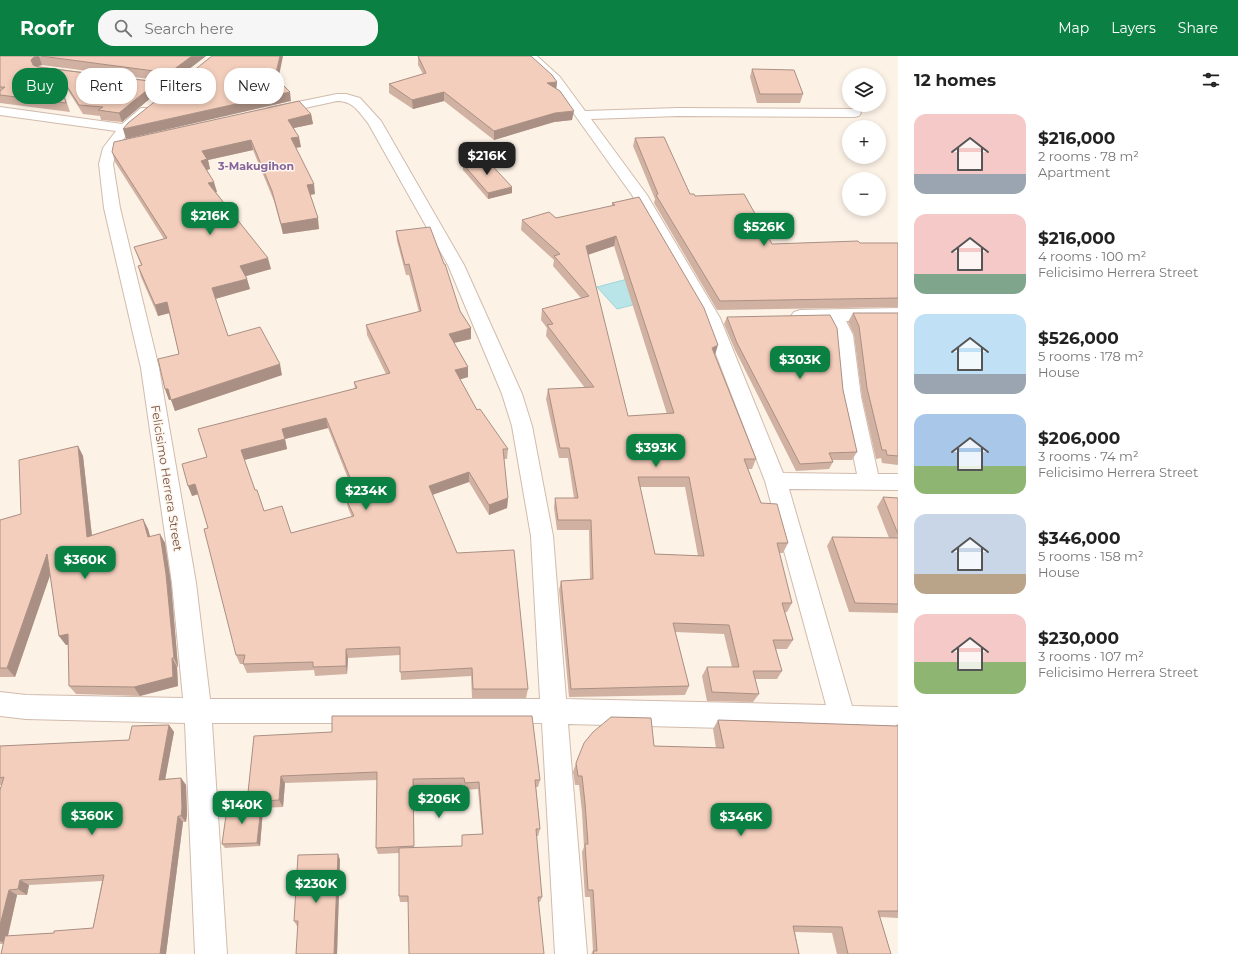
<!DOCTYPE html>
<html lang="en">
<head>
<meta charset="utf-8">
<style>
	:root { --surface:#fff; --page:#f6f6f6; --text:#222; --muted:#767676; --accent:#0b8043 }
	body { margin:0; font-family:Montserrat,sans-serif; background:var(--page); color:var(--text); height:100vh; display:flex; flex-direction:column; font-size:15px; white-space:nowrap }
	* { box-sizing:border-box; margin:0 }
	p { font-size:13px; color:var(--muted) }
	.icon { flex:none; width:22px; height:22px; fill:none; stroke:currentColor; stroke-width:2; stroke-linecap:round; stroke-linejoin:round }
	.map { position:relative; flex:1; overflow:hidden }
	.drawer { display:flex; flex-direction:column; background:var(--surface); width:340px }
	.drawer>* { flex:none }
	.guide { position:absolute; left:12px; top:12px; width:380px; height:36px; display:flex; gap:8px }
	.tools { position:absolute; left:842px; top:12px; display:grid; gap:8px }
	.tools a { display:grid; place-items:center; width:44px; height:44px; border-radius:50%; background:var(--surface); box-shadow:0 2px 6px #0003; font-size:20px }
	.price { position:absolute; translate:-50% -34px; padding:0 9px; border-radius:8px; background:var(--accent); color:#fff; font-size:13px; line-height:26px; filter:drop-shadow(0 1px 2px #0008) }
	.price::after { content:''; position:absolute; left:50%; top:24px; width:12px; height:9px; margin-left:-6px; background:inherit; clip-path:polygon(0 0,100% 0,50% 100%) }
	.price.current { background:#222; color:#fff }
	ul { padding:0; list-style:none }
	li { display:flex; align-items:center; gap:12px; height:100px; padding:0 16px }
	li span { display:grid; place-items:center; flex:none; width:112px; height:80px; border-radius:12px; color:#555 }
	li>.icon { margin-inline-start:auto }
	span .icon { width:48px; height:48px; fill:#fffc; stroke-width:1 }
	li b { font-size:17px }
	h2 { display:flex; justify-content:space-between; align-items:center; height:48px; padding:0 16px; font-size:17px }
	.tag { padding:0 14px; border-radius:16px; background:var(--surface); box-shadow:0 2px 6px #0003; font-size:14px; line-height:36px }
	.tag.current { background:var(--accent); color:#fff }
	header { display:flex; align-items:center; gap:24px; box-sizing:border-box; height:56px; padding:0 20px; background:var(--accent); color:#fff }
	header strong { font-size:19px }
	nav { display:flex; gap:22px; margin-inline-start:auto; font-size:14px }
	.search { width:280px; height:36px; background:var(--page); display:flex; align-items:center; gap:10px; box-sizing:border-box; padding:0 14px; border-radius:16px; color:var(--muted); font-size:15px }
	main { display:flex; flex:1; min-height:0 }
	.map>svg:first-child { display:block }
	.water { fill:#b9e4e8; stroke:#9fd5da }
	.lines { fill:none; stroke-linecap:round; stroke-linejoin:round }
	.street-casing { stroke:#d1bbad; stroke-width:2 }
	.street { fill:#fff; fill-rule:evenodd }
	.wall { fill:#d1b1a2; fill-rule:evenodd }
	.shaded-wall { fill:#aa9084 }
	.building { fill:#f3cebc; stroke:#aa9084; fill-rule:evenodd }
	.labels { text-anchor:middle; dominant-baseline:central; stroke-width:3; stroke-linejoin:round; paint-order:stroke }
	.far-neighbourhood-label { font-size:11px; font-weight:bold; fill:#85659b; stroke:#fff6ed }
	.street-label { font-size:12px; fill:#775649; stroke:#fff6ed }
</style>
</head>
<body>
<header>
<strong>Roofr</strong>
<div class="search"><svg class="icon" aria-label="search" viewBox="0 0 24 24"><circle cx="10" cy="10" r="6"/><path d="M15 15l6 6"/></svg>Search here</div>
<nav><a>Map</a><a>Layers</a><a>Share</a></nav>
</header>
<main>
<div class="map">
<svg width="898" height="898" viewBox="0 0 898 898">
	<rect width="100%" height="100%" fill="#fdf2e6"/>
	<polygon class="water" points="635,221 656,243 617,253 597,231"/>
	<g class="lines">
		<defs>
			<g id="street">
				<path d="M524,0H537L560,21L585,55L678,52L854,53L859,54L861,57L859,60L854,61L678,60L591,63L647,139L720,262L783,417L857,418L841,341L835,279L828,265L800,266L794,264L791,260L794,256L800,254L898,252V264L846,265L853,279L861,341L878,418H898V434L789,433L852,650L898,651V677L847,675L843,677L839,675L568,668L587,898H555L542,667H212L227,898H195L185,667L26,663L0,660V636L26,639L183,642L172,527L141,312L104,152L99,108L103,92L116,75L0,59V51L122,68L141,52H151L153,55L130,75L122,85L117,92L113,108L120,152L159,312L196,527L210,643H540L531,480L512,370L502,338L448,209L368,67C358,55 353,45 337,45L273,59L268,58L266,55L268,52L337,38H346L360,42L381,65L464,209L522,338L532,370L553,480L566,643L826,649L765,425L702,262L632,139L552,27Z"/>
				<polygon points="129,23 174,28 178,29 180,32 178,35 174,36 125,30 123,27 125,24"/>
			</g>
		</defs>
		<use href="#street" class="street-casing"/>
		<use href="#street" class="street"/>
	</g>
	<g class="wall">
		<polygon points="0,0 206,0 172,26 42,9 37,10 157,26 159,35 122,66 101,64 100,60 83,58 64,28 61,29 70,56 0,47"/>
		<polygon points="418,0 557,26 556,33 572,64 554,66 494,84 444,45 413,53 389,37 389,28 423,18 418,9"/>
		<polygon points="752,13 803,38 800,47 757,47 750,21"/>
		<polygon points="311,58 313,68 294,72 301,91 296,92 315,138 310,139 319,173 283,178 274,145 253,94 208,104 210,113 207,114 217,136 216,136 271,213 246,220 250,233 215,243 228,280 282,319 175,355 171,343 169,344 165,333 179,298 169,257 158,260 141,221 138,210 141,209 134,191 164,183 115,106 112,96"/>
		<polygon points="635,82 690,138 695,140 772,188 898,187 898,251 717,254 654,147 655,143 633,90"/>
		<polygon points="463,108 512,131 512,137 488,143 463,114"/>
		<path d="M639,141L715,299L756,403L752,413H748L761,447L788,487L783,497H779L792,547L787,556H785L793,584L787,593H776L782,615L777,623H755L759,638L753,646L707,645L702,620L707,611H732L724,578L675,576L689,630L685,639L569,641L559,534L561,525L590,523L589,474H557L554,452L555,442H574L568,402H559L546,343L548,333L585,332L546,280L547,272L541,264L542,253L581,242L553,210L554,204L521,174L522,164L556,162L612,150V147ZM614,190L667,358L628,360L588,199ZM640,431H685L698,500L655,498Z"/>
		<path d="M396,175L460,255L471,272V283L454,287L468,311V321L460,323L477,354L508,393L507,403H504L508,442L507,452L489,459L469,426L432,439L457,497L528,633L526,642H472L471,620L401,624L400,599L348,602L347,618L315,620L314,614L247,617L243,608H240L236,599L208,472L198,438L192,440L207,401L355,333L354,326L386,318L367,279L366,269L419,256L409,219H406L397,185ZM328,372L355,440L346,443L348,452L352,461L291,477L264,455L255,434L244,404L287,393L285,383Z"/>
		<polygon points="853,257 898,257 898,409 882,407 881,402 876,403 862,341 854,279 848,266"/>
		<polygon points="727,261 843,334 857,396 852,404 833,404 833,406 829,413 796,415 735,294 724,268"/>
		<polygon points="78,390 83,400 92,479 143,463 148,473 150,481 160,478 165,487 171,527 178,611 177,611 178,630 140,640 76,638 69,630 68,589 66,589 59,580 50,518 15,621 0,621 0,464 21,458"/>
		<polygon points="883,441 898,442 898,557 849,556 827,490 832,481 889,482 877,451"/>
		<polygon points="718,664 896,670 898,669 898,862 880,861 891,898 837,898 832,877 795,876 799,898 591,898 593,895 590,841 585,841 582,796 584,791 582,756 579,729 575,729 573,716 576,707 654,690 716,692 713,673"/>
		<path d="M169,669L174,676L165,723L181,722L186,729L187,758L186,766H183L166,898H1L4,888H0V734L2,729H0V690L129,684ZM102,825L93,872L54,877L8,880L17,839H27L29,829Z"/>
		<path d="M254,680L540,724L538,731H536L540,773L538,780H536L542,841L540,846H400L399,840V797L378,798L376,792L377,724L285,727L283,751L262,752L263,754L260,790L225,792L222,788L249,751L247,746ZM464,729V734L478,733L482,778L462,779V790L414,792V730Z"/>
		<polygon points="338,798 340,804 337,898 296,898 298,870 297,870 294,865"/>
	</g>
	<g class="shaded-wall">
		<polygon points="39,0 42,9 38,10 35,13 31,4 34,1"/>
		<polygon points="192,0 206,0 172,26 169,17"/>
		<polygon points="280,0 283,0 277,30 275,21"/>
		<polygon points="60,19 64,28 61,29 70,56 58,20"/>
		<polygon points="157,26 159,35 122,66 119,57"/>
		<polygon points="557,26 556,35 547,27"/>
		<polygon points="290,36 291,45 126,83 123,73"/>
		<polygon points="444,36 444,45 413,53 412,44"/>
		<polygon points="574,55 572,64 554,66 494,84 494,75 555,57"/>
		<polygon points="311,58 313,68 289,73 288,64"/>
		<polygon points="299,81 301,91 293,92 291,82"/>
		<polygon points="251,84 253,94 208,104 210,113 203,115 201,105 202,95"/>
		<polygon points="214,126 217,136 211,138 208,127"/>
		<polygon points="314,128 315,138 309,139 307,129"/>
		<polygon points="512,131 512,137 488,143 488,137"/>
		<polygon points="318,162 319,173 283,178 281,168"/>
		<polygon points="616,180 614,190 584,200 586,190"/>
		<polygon points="268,202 271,213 243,221 240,210"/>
		<polygon points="247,223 250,233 215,243 212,232"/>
		<polygon points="167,246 170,257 158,260 155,249"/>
		<polygon points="471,272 471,283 449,288 449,278"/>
		<polygon points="718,289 715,299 712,292"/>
		<polygon points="280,308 282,319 175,355 171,344"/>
		<polygon points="468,311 468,321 455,325 455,314"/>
		<polygon points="165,333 168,333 172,343 169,344"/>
		<polygon points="326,362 328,372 285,383 287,393 244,404 241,394 282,373"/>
		<polygon points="78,390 83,400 93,490 87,481"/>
		<polygon points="469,416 469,426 429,440 429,430"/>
		<polygon points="195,428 199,438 192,440 188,430"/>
		<polygon points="508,442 507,452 489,459 489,449"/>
		<polygon points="143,463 148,473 153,491 148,481"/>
		<polygon points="160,478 165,487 171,527 178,611 174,602"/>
		<polygon points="47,498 54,508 15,621 7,612"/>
		<polygon points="68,578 75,587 66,589 59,580"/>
		<polygon points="346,593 348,602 347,618 346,610"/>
		<polygon points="172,602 177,611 178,630 140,640 134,631"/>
		<polygon points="169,669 174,676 164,730 159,724"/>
		<polygon points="281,720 285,727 283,751 279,744"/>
		<polygon points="181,722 186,729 187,758 186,766 181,760"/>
		<polygon points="413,723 414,730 414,796 414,790"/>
		<polygon points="261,750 263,754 260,790 257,787"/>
		<polygon points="178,760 183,766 166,898 160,898"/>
		<polygon points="338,798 340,804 337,898 334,898"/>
		<polygon points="20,824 29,829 27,839 18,833"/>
		<polygon points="9,834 17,839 6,888 0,885 0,869"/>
	</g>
	<g class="building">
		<polygon points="0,0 38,0 34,1 31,4 33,9 38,11 157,26 119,57 98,54 103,51 79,49 60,19 58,20 66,47 0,39 0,35 5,31 0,31"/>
		<polygon points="41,0 192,0 169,17"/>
		<polygon points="212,0 280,0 275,21 290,36 123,73 128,67"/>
		<polygon points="418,0 531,0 552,19 557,26 547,27 560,35 574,55 555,57 494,75 444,36 412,44 389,28 426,17"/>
		<polygon points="752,13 794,14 803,38 760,38"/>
		<polygon points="299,45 311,58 288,64 299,81 291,82 314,128 307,129 318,162 281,168 272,135 251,84 202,95 207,103 201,105 214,126 208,127 268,202 240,210 247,223 212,232 228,280 260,271 280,308 171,344 168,333 165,333 158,303 179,298 167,246 155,249 138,210 142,209 134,191 167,182 112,96 114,86"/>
		<polygon points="664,81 690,138 694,138 695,140 744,138 772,188 858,185 860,187 898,187 898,242 720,245 656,139 658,138 635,82"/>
		<polygon points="486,103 512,131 488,137 463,108"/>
		<path d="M639,141L704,252L718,289L712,292L756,403H744L761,447L777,448L788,487H777L792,547H782L793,584H773L782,615H753L759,638L712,636L707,611H739L729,569L673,567L689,630L571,633L561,525L593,523L591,464H558L555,442H578L569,392H560L548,333L594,331L547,269L553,268L542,253L589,240L554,200L560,198L522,164L549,156L556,162L615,149L612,147ZM616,180L674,357L628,360L586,190ZM638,421H689L704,500L655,498Z"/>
		<path d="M430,171L444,208H445L460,255L471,272L449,278L468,311L455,314L477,354L480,353L508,393H503L508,442L489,449L469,416L429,430L457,497L514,494L528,633H473L472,612L400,616V591L346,593V610L313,611V606L243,608L245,599H236L204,473L208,472L195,428L188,430L182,408L207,401L198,373L357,332L354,326L390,317L366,269L421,255L409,208L405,209L396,175ZM326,362L357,439L346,443L354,460L291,477L282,450L264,455L257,434H255L241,394L285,383L282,373Z"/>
		<polygon points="853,257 898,257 898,400 887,399 886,394 882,394 867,332 859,270"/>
		<polygon points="830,259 837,272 843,334 857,396 829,397 833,406 800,408 737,287 727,261"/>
		<polygon points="78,390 87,481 143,463 148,481 160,478 166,518 174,602 172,602 173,621 134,631 69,630 68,578 59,580 47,498 7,612 0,612 0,464 21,458 19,404"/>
		<polygon points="883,441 898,442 898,478"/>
		<polygon points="832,481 898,482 898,548 855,547"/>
		<polygon points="332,660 532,660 540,724 535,724 540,773 536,773 542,841 538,841 544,898 409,898 408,840 399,840 399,792 462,790 462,779 483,778 479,726 465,727 464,722 413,723 414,790 376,792 377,716 281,720 279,744 247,746 254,680 332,676"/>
		<polygon points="611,661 651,662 654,690 724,692 718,664 897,670 897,669 898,669 898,855 878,855 891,898 848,898 842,871 793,870 799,898 594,898 593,895 597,895 593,834 588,834 585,788 588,788 585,747 582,720 578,720 576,707 584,687 593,676"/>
		<polygon points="169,669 159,724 181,722 182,752 181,760 178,760 160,898 1,898 5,880 54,877 54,875 93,872 104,819 20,824 18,833 9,834 0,869 0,734 4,721 0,722 0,690 129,684 132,670"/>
		<polygon points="261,750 257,787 222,788 227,752"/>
		<polygon points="338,798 334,898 296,898 298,865 294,865 298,799"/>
	</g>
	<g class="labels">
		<g class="far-neighbourhood-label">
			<text x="256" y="110">3-Makugihon</text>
		</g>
		<g class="street-label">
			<text transform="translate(167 422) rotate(81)">Felicisimo Herrera Street</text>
		</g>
	</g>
</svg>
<div class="tools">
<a><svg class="icon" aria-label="layers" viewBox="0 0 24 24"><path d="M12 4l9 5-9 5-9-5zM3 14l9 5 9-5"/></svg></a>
<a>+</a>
<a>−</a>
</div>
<b class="price current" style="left:487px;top:120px">$216K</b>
<b class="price" style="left:210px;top:180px">$216K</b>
<b class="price" style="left:764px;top:191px">$526K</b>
<b class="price" style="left:800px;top:324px">$303K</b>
<b class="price" style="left:656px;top:412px">$393K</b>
<b class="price" style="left:366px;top:455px">$234K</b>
<b class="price" style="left:85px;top:524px">$360K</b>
<b class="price" style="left:439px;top:763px">$206K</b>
<b class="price" style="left:242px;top:769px">$140K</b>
<b class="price" style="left:92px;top:780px">$360K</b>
<b class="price" style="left:741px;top:781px">$346K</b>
<b class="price" style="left:316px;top:848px">$230K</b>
<div class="guide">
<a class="tag current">Buy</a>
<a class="tag">Rent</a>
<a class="tag">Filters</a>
<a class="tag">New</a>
</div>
</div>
<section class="drawer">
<h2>12 homes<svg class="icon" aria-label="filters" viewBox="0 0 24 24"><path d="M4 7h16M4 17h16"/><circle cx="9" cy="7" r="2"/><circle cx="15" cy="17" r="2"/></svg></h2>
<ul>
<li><span style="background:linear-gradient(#f6c9c9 75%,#9aa5b1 0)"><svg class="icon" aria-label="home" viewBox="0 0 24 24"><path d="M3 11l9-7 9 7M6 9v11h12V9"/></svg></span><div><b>$216,000</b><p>2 rooms · 78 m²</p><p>Apartment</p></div></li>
<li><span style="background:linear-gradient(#f6c9c9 75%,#7fa58c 0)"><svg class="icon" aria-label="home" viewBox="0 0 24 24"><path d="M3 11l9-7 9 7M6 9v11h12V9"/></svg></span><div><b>$216,000</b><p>4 rooms · 100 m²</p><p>Felicisimo Herrera Street</p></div></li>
<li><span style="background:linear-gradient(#bfe0f5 75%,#9aa5b1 0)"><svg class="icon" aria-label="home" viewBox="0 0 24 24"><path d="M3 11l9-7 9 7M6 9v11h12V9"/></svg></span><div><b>$526,000</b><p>5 rooms · 178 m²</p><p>House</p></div></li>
<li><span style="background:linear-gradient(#a9c7e8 65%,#8fb573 0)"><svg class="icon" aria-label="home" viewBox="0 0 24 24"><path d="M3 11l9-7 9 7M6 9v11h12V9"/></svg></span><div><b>$206,000</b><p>3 rooms · 74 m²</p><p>Felicisimo Herrera Street</p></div></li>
<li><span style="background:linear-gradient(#c9d6e8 75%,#b9a48a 0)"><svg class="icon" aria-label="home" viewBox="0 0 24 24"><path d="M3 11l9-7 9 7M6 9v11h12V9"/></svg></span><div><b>$346,000</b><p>5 rooms · 158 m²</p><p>House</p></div></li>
<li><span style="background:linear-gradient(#f6c9c9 60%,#8fb573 0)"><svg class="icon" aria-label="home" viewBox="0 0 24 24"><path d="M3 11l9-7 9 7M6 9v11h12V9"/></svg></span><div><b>$230,000</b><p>3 rooms · 107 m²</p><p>Felicisimo Herrera Street</p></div></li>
</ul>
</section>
</main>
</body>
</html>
